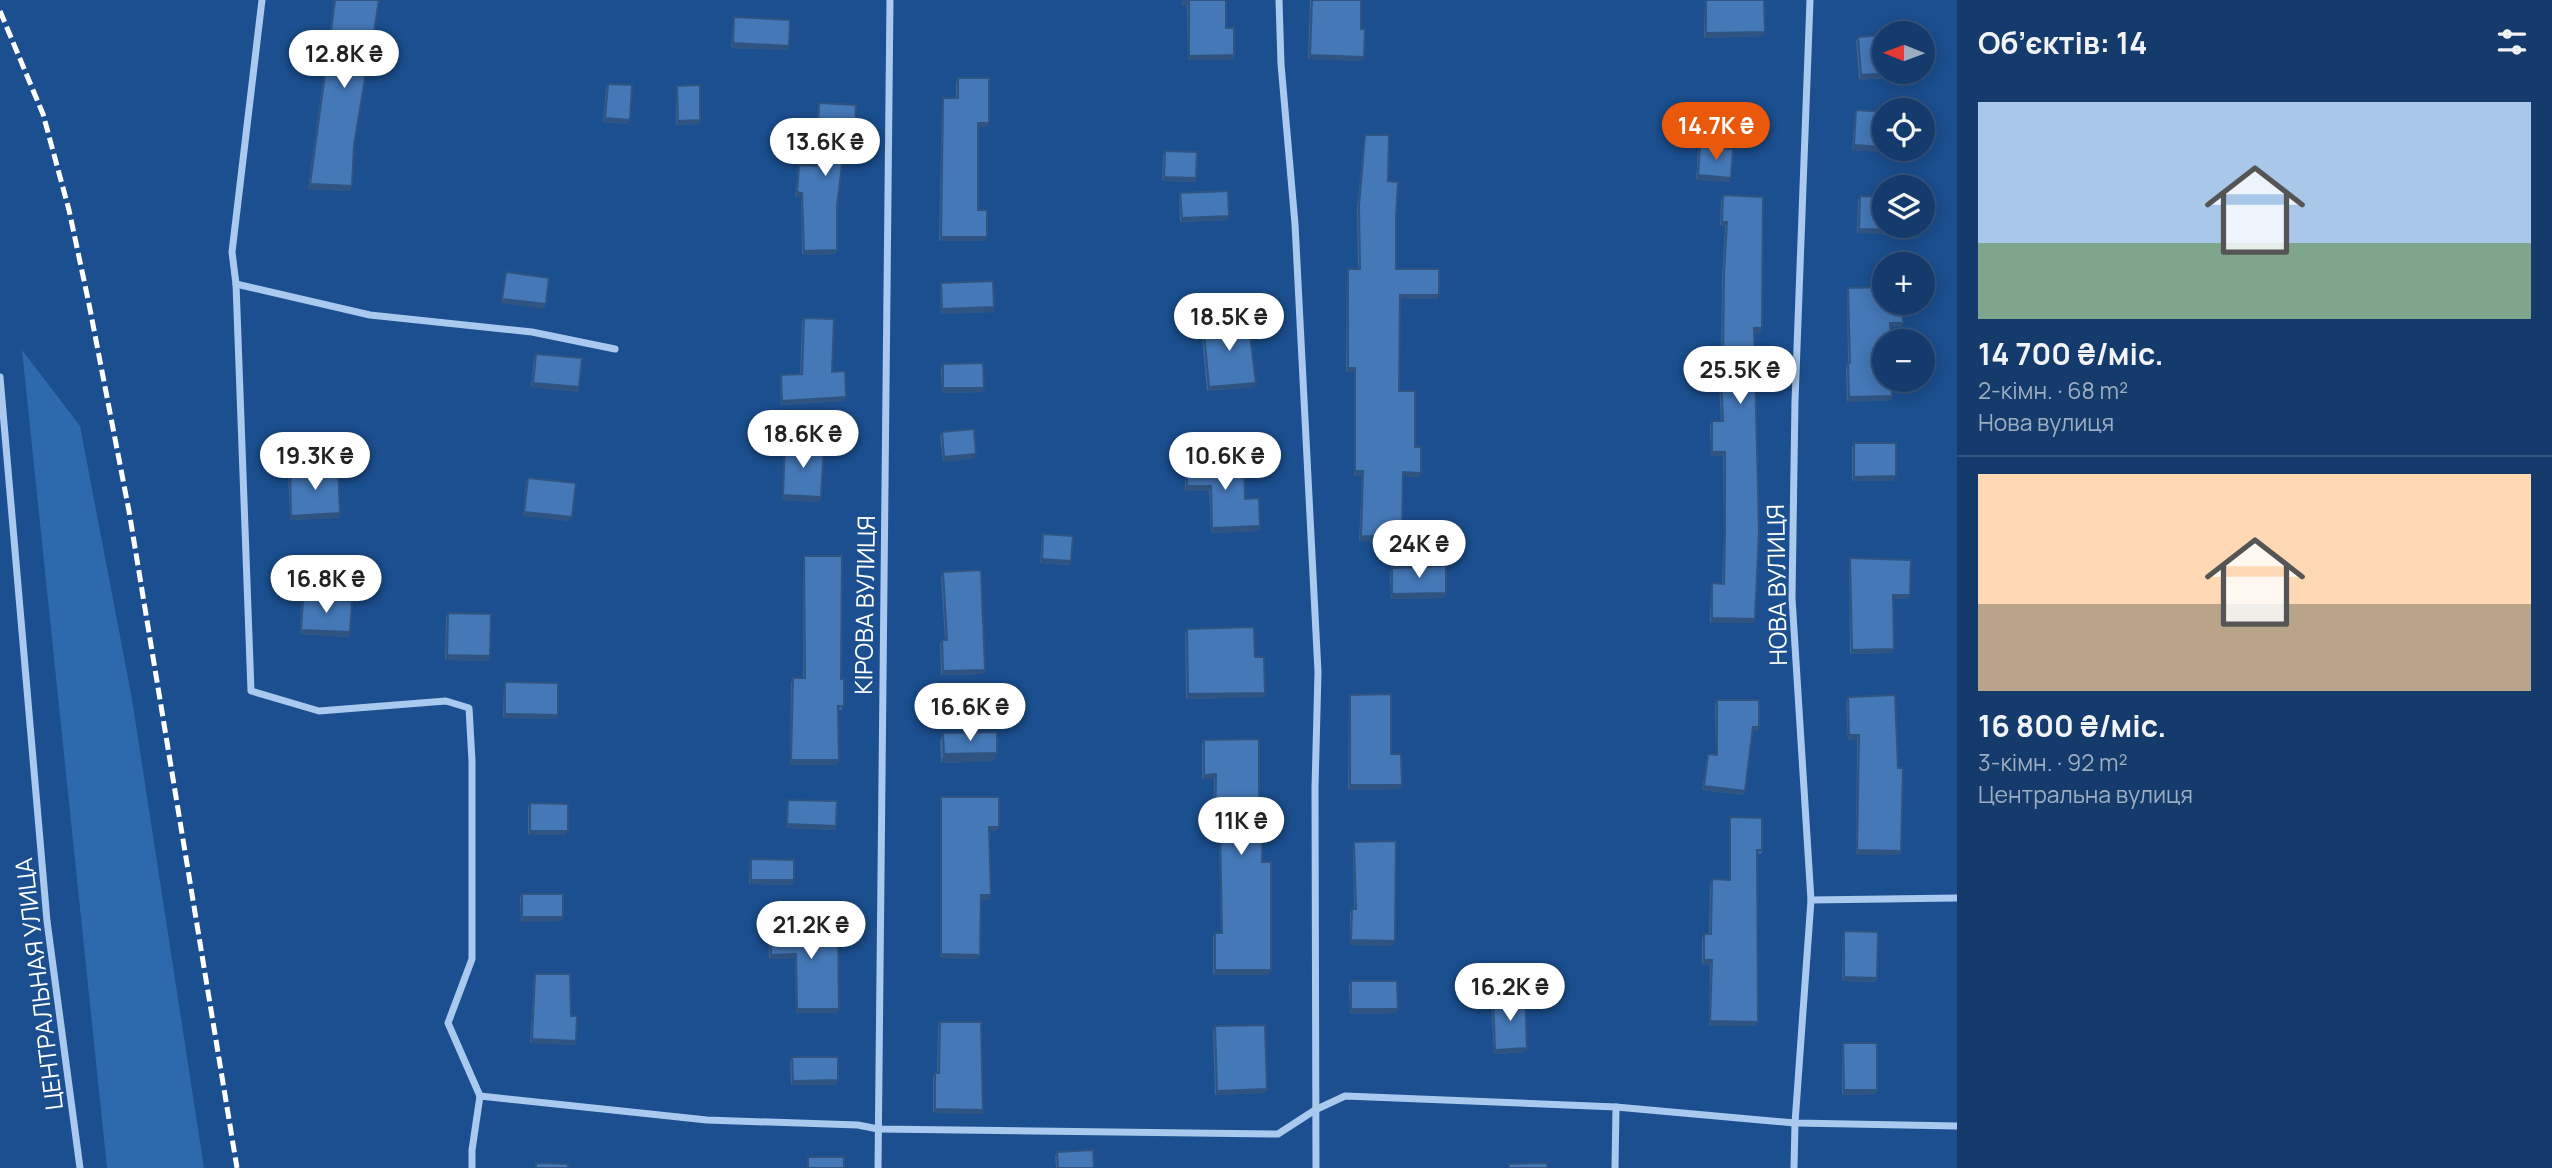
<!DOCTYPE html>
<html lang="uk">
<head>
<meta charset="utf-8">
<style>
	:root { --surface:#143b6b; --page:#1d4271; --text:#f1f3f6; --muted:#9dadc1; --line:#33557e; --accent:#ea580c }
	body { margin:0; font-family:Manrope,sans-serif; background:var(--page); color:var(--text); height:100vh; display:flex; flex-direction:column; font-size:26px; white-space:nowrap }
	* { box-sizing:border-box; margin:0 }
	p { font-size:23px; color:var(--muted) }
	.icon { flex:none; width:38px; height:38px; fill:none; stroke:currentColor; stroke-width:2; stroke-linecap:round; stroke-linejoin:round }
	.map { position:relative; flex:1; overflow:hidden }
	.panel { display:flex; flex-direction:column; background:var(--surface); width:595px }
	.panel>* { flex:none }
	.needle { width:46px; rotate:271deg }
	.fabs { position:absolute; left:1872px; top:21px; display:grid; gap:14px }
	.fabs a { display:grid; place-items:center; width:63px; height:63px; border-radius:50%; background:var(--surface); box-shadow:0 4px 18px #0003,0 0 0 2px var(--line); font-size:35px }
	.price { position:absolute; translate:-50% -60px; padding:0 16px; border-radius:24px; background:#fff; color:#222; font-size:23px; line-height:46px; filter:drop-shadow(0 2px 4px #0008) }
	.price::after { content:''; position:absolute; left:50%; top:42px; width:21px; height:16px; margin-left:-10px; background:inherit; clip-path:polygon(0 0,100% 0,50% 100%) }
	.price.selected { background:var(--accent); color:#fff }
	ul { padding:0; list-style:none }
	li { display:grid; align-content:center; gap:14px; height:371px; padding:0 21px }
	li+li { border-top:2px solid var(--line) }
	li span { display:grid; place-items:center; height:217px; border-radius:0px; color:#555 }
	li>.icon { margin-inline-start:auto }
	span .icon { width:126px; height:126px; fill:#fffc; stroke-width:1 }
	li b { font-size:30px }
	h2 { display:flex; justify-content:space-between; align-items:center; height:84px; padding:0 21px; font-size:30px }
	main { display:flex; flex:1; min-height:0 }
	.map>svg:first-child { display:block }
	.green { fill:#2e69ad }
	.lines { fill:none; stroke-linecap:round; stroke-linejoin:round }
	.minor { stroke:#a9c9ee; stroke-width:7 }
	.rail { stroke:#fff; stroke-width:5; stroke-dasharray:12 5; stroke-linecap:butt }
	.wall { fill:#3a679d }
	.shaded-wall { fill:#305480 }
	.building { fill:#4478b7; stroke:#305480; stroke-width:2 }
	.labels { text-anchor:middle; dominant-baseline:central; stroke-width:5; stroke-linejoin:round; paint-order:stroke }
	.street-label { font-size:24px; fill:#fff; stroke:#1b4f8f }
</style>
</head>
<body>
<main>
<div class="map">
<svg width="1957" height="1168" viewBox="0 0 1957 1168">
	<rect width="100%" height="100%" fill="#1b4f8f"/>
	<polygon class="green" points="22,350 80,426 132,699 204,1168 107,1168"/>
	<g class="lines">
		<g class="minor">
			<polyline points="262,0 232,252 236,284 251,691 319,711 446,701 469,708 472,761 472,959 448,1023 480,1096"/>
			<polyline points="1279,0 1281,64 1295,224 1318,672 1315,788 1316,1168"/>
			<polyline points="236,284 370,315 532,332 615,349"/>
			<polyline points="0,377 47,921 80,1168"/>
			<polyline points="1811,900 1957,898"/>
			<polyline points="480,1096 707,1120 858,1125 878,1129 1278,1134 1315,1110 1345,1096 1616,1107 1795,1123 1957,1126"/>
			<polyline points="472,1168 472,1150 480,1096"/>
			<polyline points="878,1168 890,0"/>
			<polyline points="1615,1168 1616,1107"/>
			<polyline points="1794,1168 1795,1123 1811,900 1792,598 1795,401 1810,0"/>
		</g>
		<polyline class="rail" points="0,11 43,114 69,210 89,304 129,511 237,1168"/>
	</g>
	<g class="wall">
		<polygon points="334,0 379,0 372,45 372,78 365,77 354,145 352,186 350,191 308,189"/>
		<polygon points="1182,0 1226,0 1226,28 1234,55 1233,60 1188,60 1187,6 1182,6"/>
		<polygon points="1310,0 1361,0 1361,29 1364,57 1362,61 1308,59"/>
		<polygon points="1705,0 1764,0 1765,32 1763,36 1704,38"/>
		<polygon points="734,17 789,46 787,50 731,48 733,22"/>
		<polygon points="1858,37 1910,76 1859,80 1856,41"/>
		<polygon points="958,78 989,123 987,127 978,127 978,210 987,237 985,241 939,241 942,102 943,98 956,98 956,82"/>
		<polygon points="608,84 628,124 603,122 606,88"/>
		<polygon points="677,86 700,120 699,124 676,125 676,90"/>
		<polygon points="819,103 855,131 853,135 845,135 837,206 836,254 802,255 801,197 795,197 798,169 799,165 814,166 818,107"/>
		<polygon points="1856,110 1897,149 1895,153 1852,150 1855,114"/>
		<polygon points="1365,135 1388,181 1396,217 1396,269 1438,299 1400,299 1399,391 1415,447 1419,477 1403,477 1401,542 1359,541 1362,476 1354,476 1354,372 1346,372 1347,274 1348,269 1358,269 1357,209 1364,139"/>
		<polygon points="1700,147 1730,182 1696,180 1698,151"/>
		<polygon points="1165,151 1196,178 1195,182 1162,181 1163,155"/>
		<polygon points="1180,193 1228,220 1180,222 1179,197"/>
		<polygon points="1723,195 1760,333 1754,333 1754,623 1710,623 1711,588 1712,583 1722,584 1724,534 1723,456 1711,456 1710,425 1712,421 1721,421 1718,365 1720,360 1721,360 1722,277 1725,226 1720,226 1721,200"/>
		<polygon points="1860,196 1901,230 1900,235 1857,233 1858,200"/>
		<polygon points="941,283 993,312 941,314 940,288"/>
		<polygon points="1848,288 1901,327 1890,327 1892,396 1891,400 1847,402 1846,367 1848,363 1847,292"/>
		<polygon points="804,318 832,372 844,401 781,405 780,379 781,375 800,374 802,322"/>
		<polygon points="1203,322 1256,383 1254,387 1207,391 1201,326"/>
		<polygon points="536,354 579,387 578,392 531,387 534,358"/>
		<polygon points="943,364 982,392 942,393 941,368"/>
		<polygon points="942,432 975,458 943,462 940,436"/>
		<polygon points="785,443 820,502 782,500 784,448"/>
		<polygon points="1854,443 1894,481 1852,481 1852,447"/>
		<polygon points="1187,460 1245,499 1260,526 1259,531 1211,533 1209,491 1185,491 1185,464"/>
		<polygon points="290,470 339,518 290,520 288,474"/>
		<polygon points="528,478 570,521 523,516 526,482"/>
		<polygon points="1043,534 1071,561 1070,565 1040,563 1042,538"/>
		<polygon points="804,556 841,679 842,710 838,710 837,765 790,765 791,683 793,678 803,678 803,561"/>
		<polygon points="1850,558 1910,595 1908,599 1893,599 1892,653 1850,654 1849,563"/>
		<polygon points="1392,568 1444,598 1391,599 1390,572"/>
		<polygon points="943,572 985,670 983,674 941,675 940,644 942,640 945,640 941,577"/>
		<polygon points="303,598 350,632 349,637 300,634 301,603"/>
		<polygon points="448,613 490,656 488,661 445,660 446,618"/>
		<polygon points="1187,629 1255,657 1264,697 1186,699 1185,634"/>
		<polygon points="505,682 558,715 556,719 503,718 504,686"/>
		<polygon points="1350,695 1391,754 1402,785 1400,789 1348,790 1349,699"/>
		<polygon points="1848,697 1901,851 1900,855 1856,855 1857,739 1848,740 1846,702"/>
		<polygon points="1717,700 1759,727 1757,731 1752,731 1743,795 1702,790 1707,759 1708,754 1716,755 1715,705"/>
		<polygon points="943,733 997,753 994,761 941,763 940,742"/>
		<polygon points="1204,740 1259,802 1269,975 1213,975 1213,937 1215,933 1221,933 1219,835 1213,835 1214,779 1202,779 1202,744"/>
		<polygon points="941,797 997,831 989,831 991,895 990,899 981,900 978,959 940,958 940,801"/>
		<polygon points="788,800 836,826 835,830 786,828 787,804"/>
		<polygon points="530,803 566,835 528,835 528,807"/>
		<polygon points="1730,817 1762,850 1761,854 1757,854 1756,1026 1709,1026 1710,965 1702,965 1702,938 1704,934 1709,934 1710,884 1712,879 1729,880 1729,822"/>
		<polygon points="1354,842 1393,946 1350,945 1350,913 1352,909 1354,909 1353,847"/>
		<polygon points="751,859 792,885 749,884 750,863"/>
		<polygon points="522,894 563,917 562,921 521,922 520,898"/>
		<polygon points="838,921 838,1013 796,1013 795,958 769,959 768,929 770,924"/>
		<polygon points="1844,931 1876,982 1842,981 1843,936"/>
		<polygon points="535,974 571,1016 576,1041 574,1045 530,1043 534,979"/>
		<polygon points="1351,981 1396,1013 1350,1014 1349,986"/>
		<polygon points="1493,997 1525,1052 1494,1054 1491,1002"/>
		<polygon points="940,1022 983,1110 982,1114 933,1113 933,1077 935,1073 937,1073 938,1026"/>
		<polygon points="1215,1026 1265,1093 1215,1095 1213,1031"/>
		<polygon points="1843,1043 1877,1090 1876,1094 1842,1095 1842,1048"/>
		<polygon points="792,1057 836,1085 791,1085 790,1062"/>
		<polygon points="1057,1152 1094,1168 1056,1168 1055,1156"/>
	</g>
	<g class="shaded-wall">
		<polygon points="1183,1 1189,1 1187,6 1182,6"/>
		<polygon points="1765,32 1763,36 1704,38 1706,33"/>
		<polygon points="733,43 789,46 787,50 731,48"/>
		<polygon points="1234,55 1233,60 1188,60 1189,56"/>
		<polygon points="1310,55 1364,57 1362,61 1308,59"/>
		<polygon points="366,72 374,73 372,78 364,77"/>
		<polygon points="1911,72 1910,76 1859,80 1861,75"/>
		<polygon points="605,118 630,120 628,124 603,122"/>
		<polygon points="700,120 699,124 676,125 678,121"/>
		<polygon points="978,123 989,123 987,127 976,127"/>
		<polygon points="846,131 855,131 853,135 844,135"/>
		<polygon points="1854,145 1885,147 1885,149 1897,149 1895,153 1852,150"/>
		<polygon points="1698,175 1731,178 1730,182 1696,180"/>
		<polygon points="1164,177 1196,178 1195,182 1162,181"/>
		<polygon points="310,184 352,186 350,191 308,189"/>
		<polygon points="797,192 802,193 801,197 795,197"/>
		<polygon points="1229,216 1228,220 1180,222 1182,218"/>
		<polygon points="1722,222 1727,222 1725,226 1720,226"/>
		<polygon points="1859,229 1901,230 1900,235 1857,233"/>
		<polygon points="941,237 987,237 985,241 939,241"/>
		<polygon points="837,250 836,254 802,255 804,251"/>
		<polygon points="1400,295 1439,295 1438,299 1398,299"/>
		<polygon points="502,299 546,304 544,309 501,303"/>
		<polygon points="994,307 993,312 941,314 942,309"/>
		<polygon points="1890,323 1903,323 1901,327 1888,327"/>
		<polygon points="1754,328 1762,328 1760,333 1752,333"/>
		<polygon points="1348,368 1355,368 1354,372 1346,372"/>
		<polygon points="533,383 579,387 578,392 531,387"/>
		<polygon points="1256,383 1254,387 1207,391 1209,387"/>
		<polygon points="943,388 984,388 982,392 942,393"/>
		<polygon points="1892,396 1891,400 1847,402 1849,397"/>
		<polygon points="846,397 844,401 781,405 782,401"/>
		<polygon points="1712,452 1725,452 1723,456 1711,456"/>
		<polygon points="976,454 975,458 943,462 944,457"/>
		<polygon points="1355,471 1363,471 1362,476 1354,476"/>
		<polygon points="1403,472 1421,473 1419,477 1402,477"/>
		<polygon points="1896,476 1894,481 1852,481 1854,477"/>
		<polygon points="1187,486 1211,486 1209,491 1185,491"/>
		<polygon points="783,495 821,497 820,502 782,500"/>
		<polygon points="524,512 572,517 570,521 523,516"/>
		<polygon points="340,513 339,518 290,520 291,516"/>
		<polygon points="1260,526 1259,531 1211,533 1212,528"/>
		<polygon points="1361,536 1402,537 1401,542 1359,541"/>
		<polygon points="1042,559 1071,561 1070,565 1040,563"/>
		<polygon points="1446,593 1444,598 1391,599 1392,594"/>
		<polygon points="1893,595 1910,595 1908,599 1891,599"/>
		<polygon points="1712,618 1755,619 1754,623 1710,623"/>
		<polygon points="301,630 350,632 349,637 300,634"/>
		<polygon points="1894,649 1892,653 1850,654 1852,650"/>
		<polygon points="447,655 490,656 488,661 445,660"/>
		<polygon points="985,670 983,674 941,675 943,671"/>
		<polygon points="1265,693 1264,697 1186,699 1188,694"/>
		<polygon points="505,714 558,715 556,719 503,718"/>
		<polygon points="1753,727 1759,727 1757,731 1751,731"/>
		<polygon points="1849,735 1859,735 1857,739 1848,740"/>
		<polygon points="997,753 994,761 941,763 944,754"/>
		<polygon points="791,760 839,760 837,765 790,765"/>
		<polygon points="1216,774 1214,779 1202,779 1204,775"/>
		<polygon points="1350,785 1402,785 1400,789 1348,790"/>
		<polygon points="1704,786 1745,791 1743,795 1702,790"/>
		<polygon points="787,824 836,826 835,830 786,828"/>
		<polygon points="989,827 999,827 997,831 987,831"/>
		<polygon points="1215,830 1220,830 1219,835 1213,835"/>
		<polygon points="530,831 568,831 566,835 528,835"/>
		<polygon points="1857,850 1901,851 1900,855 1856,855"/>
		<polygon points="751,880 794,880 792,885 749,884"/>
		<polygon points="981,895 991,895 990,899 979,900"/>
		<polygon points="522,917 563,917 562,921 521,922"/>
		<polygon points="1351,940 1395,941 1393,946 1350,945"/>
		<polygon points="796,954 795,958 769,959 771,955"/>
		<polygon points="941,954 980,955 978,959 940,958"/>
		<polygon points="1704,960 1712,960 1710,965 1702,965"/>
		<polygon points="1215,970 1271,970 1269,975 1213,975"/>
		<polygon points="1844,977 1877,978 1876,982 1842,981"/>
		<polygon points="797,1009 839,1009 838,1013 796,1013"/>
		<polygon points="1351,1009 1398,1009 1396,1013 1350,1014"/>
		<polygon points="1710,1021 1758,1022 1756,1026 1709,1026"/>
		<polygon points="532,1039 576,1041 574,1045 530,1043"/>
		<polygon points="1527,1048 1525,1052 1494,1054 1495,1050"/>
		<polygon points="838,1080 836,1085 791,1085 793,1081"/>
		<polygon points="1267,1089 1265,1093 1215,1095 1217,1091"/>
		<polygon points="1844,1090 1877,1090 1876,1094 1842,1095"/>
		<polygon points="935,1109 983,1110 982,1114 933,1113"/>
	</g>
	<g class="building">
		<polygon points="335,0 379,0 372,45 377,46 374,73 366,72 354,145 352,186 310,184"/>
		<polygon points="1183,0 1226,0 1226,28 1234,28 1234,55 1189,56 1189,1 1183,1"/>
		<polygon points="1312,0 1361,0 1361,29 1365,29 1364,57 1310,55"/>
		<polygon points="1706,0 1764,0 1765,32 1706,33"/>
		<polygon points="734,17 790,20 789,46 733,43"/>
		<polygon points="1885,35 1885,72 1909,72 1861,75 1858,37"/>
		<polygon points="958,78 989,78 989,123 978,123 978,210 987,210 987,237 941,237 943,98 958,98"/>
		<polygon points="608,84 632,85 630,120 605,118"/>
		<polygon points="700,85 700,120 678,121 677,86"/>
		<polygon points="819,103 856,105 855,131 846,131 837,206 837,250 804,251 802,193 797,192 799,165 816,166"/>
		<polygon points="1856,110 1885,112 1885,147 1854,145"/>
		<polygon points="1365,135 1389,135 1388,181 1398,182 1396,217 1396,269 1439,269 1439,295 1400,295 1399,391 1415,391 1415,447 1421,447 1421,473 1403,472 1402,537 1361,536 1363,471 1355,471 1355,368 1348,368 1348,269 1360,269 1359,205"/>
		<polygon points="1700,147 1733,149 1731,178 1698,175"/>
		<polygon points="1165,151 1197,152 1196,178 1164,177"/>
		<polygon points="1228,191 1229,216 1182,218 1180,193"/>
		<polygon points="1723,195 1763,197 1762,328 1754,328 1759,530 1755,619 1712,618 1712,583 1724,584 1725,530 1725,452 1712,452 1712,421 1723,421 1720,360 1723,360 1724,273 1727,222 1722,222"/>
		<polygon points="1860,196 1885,197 1885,226 1901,226 1901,230 1859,229"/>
		<polygon points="506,272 549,278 546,304 502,299"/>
		<polygon points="993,281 994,307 942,309 941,283"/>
		<polygon points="1885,287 1885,303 1902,303 1903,323 1890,323 1891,341 1885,341 1885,380 1892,380 1892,396 1849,397 1848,363 1850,363 1848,288"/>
		<polygon points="804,318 834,319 832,372 845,371 846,397 782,401 781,375 802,374"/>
		<polygon points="1248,319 1256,383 1209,387 1203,322"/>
		<polygon points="536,354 582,358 579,387 533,383"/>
		<polygon points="983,363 984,388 943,388 943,364"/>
		<polygon points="974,429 976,454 944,457 942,432"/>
		<polygon points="785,443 824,445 821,497 783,495"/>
		<polygon points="1854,443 1896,443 1896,476 1854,477"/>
		<polygon points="1244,459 1245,499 1259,498 1260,526 1212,528 1211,486 1187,486 1187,460"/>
		<polygon points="338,468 340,513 291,516 290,470"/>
		<polygon points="528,478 576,483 572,517 524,512"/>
		<polygon points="1043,534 1073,536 1071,561 1042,559"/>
		<polygon points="804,556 842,556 841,679 844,679 844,706 838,706 839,760 791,760 793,678 805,678"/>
		<polygon points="1850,558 1911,560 1910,595 1893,595 1894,649 1852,650"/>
		<polygon points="1446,566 1446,593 1392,594 1392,568"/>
		<polygon points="981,570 985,670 943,671 942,640 947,640 943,572"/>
		<polygon points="303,598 352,601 350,632 301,630"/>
		<polygon points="448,613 491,614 490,656 447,655"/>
		<polygon points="1254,627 1255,657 1264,657 1265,693 1188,694 1187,629"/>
		<polygon points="505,682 558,683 558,715 505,714"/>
		<polygon points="1391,694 1391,754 1401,754 1402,785 1350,785 1350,695"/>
		<polygon points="1895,695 1898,768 1903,768 1901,851 1857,850 1859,735 1849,735 1848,697"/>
		<polygon points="1717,700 1759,700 1759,727 1753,727 1745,791 1704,786 1708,754 1717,755"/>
		<polygon points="997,732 997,753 944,754 943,733"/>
		<polygon points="1259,739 1259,802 1263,802 1262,862 1271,862 1271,970 1215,970 1215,933 1222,933 1220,830 1215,830 1216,774 1204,775 1204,740"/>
		<polygon points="941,797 999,797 999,827 989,827 991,895 981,895 980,955 941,954"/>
		<polygon points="788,800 837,801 836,826 787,824"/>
		<polygon points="530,803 568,804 568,831 530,831"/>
		<polygon points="1730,817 1762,818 1762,850 1757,850 1758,1022 1710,1021 1712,960 1704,960 1704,934 1711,934 1712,879 1730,880"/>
		<polygon points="1396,841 1395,941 1351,940 1352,909 1356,909 1354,842"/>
		<polygon points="751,859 794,860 794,880 751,880"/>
		<rect x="522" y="894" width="41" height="23"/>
		<polygon points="838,921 839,1009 797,1009 796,954 771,955 770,924"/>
		<polygon points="1844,931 1878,932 1877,978 1844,977"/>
		<polygon points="535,974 570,974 571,1016 577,1016 576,1041 532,1039"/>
		<polygon points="1351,981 1397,981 1398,1009 1351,1009"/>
		<polygon points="1525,996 1527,1048 1495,1050 1493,997"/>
		<polygon points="940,1022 981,1022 983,1110 935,1109 935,1073 939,1073"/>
		<polygon points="1265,1025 1267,1089 1217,1091 1215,1026"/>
		<polygon points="1843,1043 1877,1043 1877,1090 1844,1090"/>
		<polygon points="792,1057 838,1057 838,1080 793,1081"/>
		<polygon points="1093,1150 1094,1168 1058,1168 1057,1152"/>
		<rect x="808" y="1157" width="36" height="11"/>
		<polygon points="536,1163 568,1164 568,1168 536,1168"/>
		<polygon points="1547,1163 1547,1168 1509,1168 1509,1164"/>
	</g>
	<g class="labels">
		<g class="street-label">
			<text transform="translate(1776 585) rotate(-91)">НОВА ВУЛИЦЯ</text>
			<text transform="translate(864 605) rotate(-89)">КІРОВА ВУЛИЦЯ</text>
			<text transform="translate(38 984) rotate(-97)">ЦЕНТРАЛЬНАЯ УЛИЦА</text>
		</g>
	</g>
</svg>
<div class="fabs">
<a><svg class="needle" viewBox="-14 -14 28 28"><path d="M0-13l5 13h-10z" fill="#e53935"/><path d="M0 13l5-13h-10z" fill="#9dadc1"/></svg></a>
<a><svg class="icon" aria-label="locate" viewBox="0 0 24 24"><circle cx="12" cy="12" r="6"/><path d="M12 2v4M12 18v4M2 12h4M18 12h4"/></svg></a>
<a><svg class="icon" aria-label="layers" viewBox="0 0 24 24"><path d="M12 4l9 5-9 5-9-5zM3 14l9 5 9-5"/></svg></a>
<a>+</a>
<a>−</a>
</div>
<b class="price" style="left:344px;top:90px">12.8K ₴</b>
<b class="price selected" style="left:1716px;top:162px">14.7K ₴</b>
<b class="price" style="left:825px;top:178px">13.6K ₴</b>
<b class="price" style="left:1229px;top:353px">18.5K ₴</b>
<b class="price" style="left:1740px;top:406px">25.5K ₴</b>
<b class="price" style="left:803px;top:470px">18.6K ₴</b>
<b class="price" style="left:315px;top:492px">19.3K ₴</b>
<b class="price" style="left:1225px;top:492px">10.6K ₴</b>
<b class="price" style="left:1419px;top:580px">24K ₴</b>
<b class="price" style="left:326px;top:615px">16.8K ₴</b>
<b class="price" style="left:970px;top:743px">16.6K ₴</b>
<b class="price" style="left:1241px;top:857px">11K ₴</b>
<b class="price" style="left:811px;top:961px">21.2K ₴</b>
<b class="price" style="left:1510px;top:1023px">16.2K ₴</b>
</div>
<section class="panel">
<h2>Об’єктів: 14<svg class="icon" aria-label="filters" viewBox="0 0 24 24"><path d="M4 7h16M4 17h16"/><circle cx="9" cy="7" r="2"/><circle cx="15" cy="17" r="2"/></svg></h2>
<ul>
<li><span style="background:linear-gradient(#a9c7e8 65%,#7fa58c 0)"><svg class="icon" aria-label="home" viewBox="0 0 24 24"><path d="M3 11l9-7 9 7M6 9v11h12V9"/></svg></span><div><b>14 700 ₴/міс.</b><p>2-кімн. · 68 m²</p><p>Нова вулиця</p></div></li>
<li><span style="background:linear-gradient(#ffd9b3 60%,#b9a48a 0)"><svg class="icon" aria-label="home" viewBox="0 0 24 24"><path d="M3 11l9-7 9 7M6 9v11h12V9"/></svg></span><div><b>16 800 ₴/міс.</b><p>3-кімн. · 92 m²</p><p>Центральна вулиця</p></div></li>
</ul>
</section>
</main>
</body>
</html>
